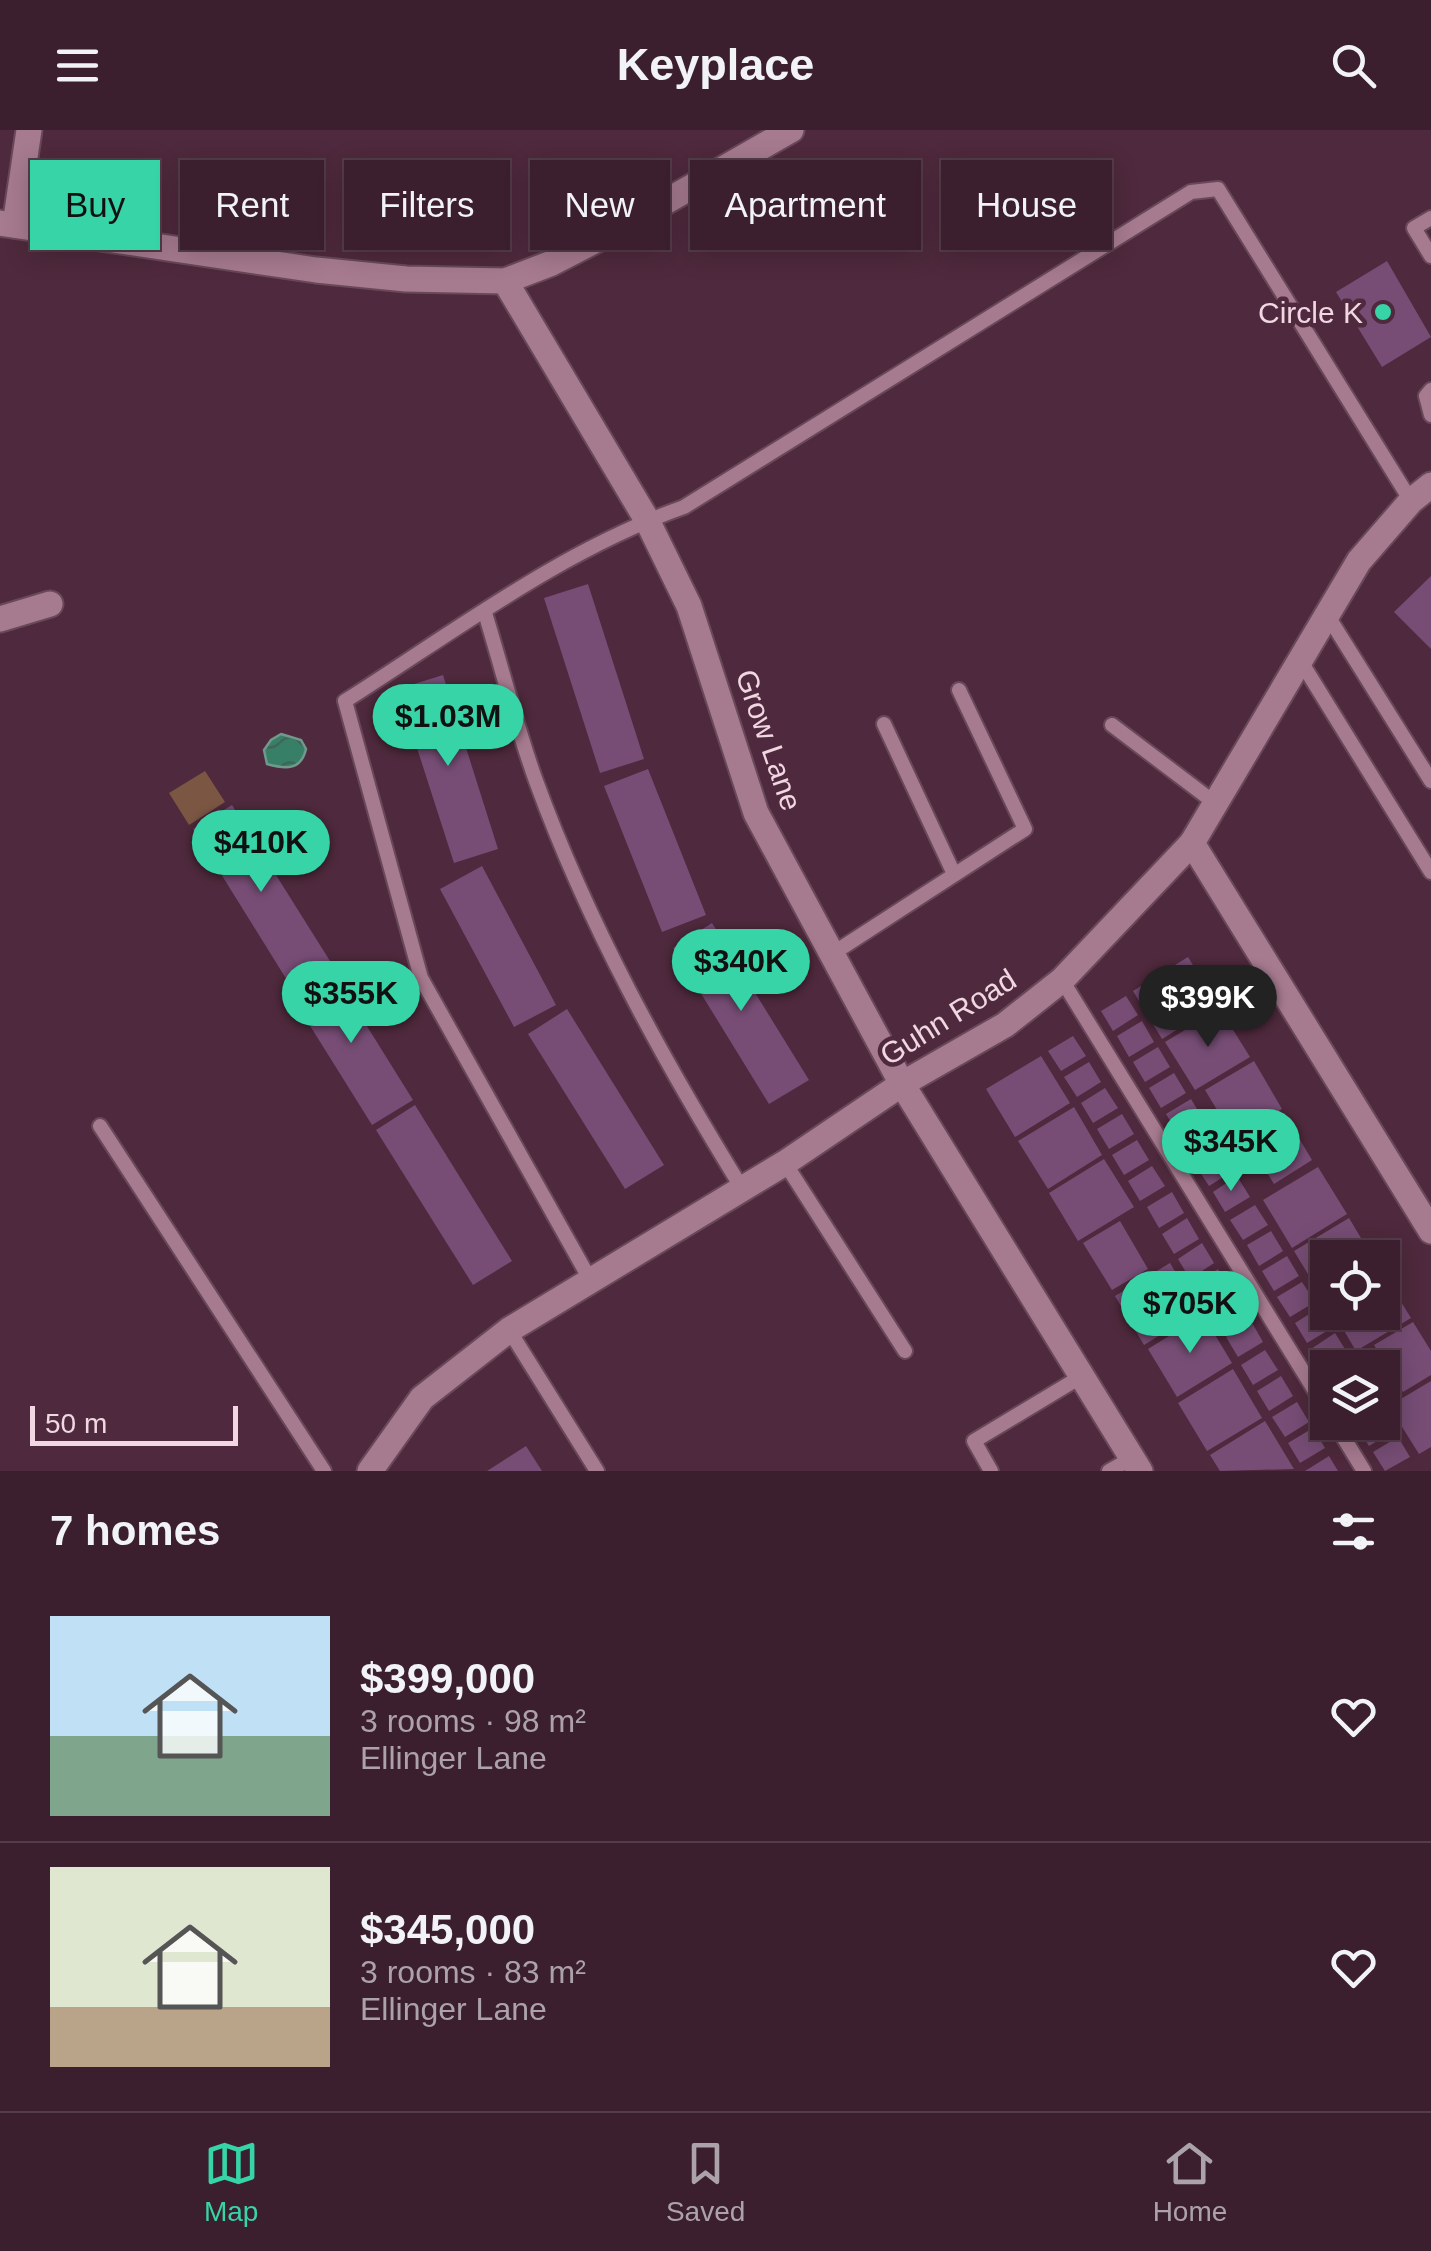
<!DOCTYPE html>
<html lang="en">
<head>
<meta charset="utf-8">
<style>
	:root { --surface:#3b1f2e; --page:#422736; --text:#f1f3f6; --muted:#aca2aa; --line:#543d4a; --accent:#36d4a7 }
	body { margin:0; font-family:Helvetica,sans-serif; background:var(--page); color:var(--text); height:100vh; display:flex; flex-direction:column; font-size:38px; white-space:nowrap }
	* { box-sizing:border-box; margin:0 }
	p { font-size:32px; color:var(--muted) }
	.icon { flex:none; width:55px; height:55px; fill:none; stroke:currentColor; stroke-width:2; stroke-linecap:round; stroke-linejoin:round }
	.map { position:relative; height:1341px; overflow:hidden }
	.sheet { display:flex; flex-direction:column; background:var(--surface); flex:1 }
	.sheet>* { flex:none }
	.guide { position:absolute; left:30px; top:30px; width:1372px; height:90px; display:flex; gap:20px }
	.tools { position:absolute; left:1310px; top:1110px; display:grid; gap:20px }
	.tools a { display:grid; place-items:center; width:90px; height:90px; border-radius:0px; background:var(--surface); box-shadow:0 5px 25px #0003,0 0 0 2px var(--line); font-size:50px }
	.scale { position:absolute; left:30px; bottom:25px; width:208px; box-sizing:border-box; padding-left:10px; border:5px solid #f0d7e2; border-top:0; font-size:28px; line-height:35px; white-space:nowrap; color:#f0d7e2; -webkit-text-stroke:8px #4f293d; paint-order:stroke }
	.price { position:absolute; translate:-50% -85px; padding:0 22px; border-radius:35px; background:var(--accent); color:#111; font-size:32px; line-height:65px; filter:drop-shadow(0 2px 5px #0008) }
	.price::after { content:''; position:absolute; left:50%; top:60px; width:30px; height:22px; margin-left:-15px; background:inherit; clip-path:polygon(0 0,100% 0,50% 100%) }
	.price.selected { background:#222; color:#fff }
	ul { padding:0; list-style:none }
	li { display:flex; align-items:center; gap:30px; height:250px; padding:0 50px }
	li+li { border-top:2px solid var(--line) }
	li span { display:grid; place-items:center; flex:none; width:280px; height:200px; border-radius:0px; color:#555 }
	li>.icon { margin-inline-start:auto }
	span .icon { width:120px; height:120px; fill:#fffc; stroke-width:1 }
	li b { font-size:42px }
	h2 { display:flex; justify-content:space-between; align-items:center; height:120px; padding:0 50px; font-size:42px }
	.chip { padding:0 35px; border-radius:0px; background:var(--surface); box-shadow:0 5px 25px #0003,0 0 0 2px var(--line); font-size:35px; line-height:90px }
	.chip.selected { background:var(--accent); color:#111 }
	header { display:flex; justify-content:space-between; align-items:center; height:130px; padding:0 50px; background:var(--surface); font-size:45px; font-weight:700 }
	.tab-bar { display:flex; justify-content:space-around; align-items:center; height:140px; border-top:2px solid var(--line); background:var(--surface); font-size:28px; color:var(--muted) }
	.tab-bar a { display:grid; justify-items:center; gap:5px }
	.tab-bar .selected { color:var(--accent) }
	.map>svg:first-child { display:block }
	.park { fill:#7b5643 }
	.water { fill:url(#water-waves); stroke:#6f998c; stroke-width:2.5 }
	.building { fill:#774d75 }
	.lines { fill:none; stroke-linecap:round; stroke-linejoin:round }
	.service-casing { stroke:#684859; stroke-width:18 }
	.minor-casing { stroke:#684859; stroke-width:29 }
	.tertiary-casing { stroke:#684859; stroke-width:29 }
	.service { stroke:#a67a8f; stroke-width:14 }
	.minor { stroke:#a67a8f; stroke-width:25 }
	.tertiary { stroke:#a67a8f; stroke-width:25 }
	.poi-dot { fill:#36d4a7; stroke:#4f293d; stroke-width:4 }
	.labels { text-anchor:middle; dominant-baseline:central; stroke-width:9; stroke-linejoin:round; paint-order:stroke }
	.poi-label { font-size:30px; fill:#f0d7e2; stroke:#4f293d; text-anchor:end }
	.street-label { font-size:30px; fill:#f0d7e2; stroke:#4f293d }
</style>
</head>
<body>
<header><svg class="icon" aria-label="menu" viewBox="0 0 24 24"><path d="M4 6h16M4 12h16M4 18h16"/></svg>Keyplace<svg class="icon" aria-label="search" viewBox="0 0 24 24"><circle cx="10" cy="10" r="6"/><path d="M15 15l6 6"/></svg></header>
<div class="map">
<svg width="1431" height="1341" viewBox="0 0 1431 1341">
	<defs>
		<pattern id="water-waves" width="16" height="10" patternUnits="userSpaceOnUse" patternTransform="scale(2.5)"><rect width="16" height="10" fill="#387f67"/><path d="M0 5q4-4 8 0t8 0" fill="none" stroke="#3e6659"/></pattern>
	</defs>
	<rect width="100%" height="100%" fill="#4f293d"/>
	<polygon class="park" points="205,641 225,672 189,695 169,663"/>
	<path class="water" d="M281,604L301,610L306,619C301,641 285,639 267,634L264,620L271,610Z"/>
	<g class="building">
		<polygon points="1387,131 1431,207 1382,237 1336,162"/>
		<polygon points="1431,446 1431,519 1394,482"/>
		<polygon points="588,454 644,629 600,643 544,468"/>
		<polygon points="443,545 498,719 454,733 398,559"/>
		<polygon points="648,639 706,785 662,802 604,656"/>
		<polygon points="232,675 330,831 290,855 193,699"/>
		<polygon points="482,736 556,875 514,897 440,759"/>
		<polygon points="712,793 809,950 769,974 673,818"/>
		<polygon points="1188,827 1217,875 1162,909 1133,861"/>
		<polygon points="330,837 413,970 372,995 289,862"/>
		<polygon points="1126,866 1138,885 1113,901 1101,881"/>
		<polygon points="567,879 664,1035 625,1059 528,904"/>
		<polygon points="1220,879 1250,927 1195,960 1165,912"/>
		<polygon points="1142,891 1154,912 1129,927 1117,906"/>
		<polygon points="1073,906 1086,926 1061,941 1048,921"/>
		<polygon points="1158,917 1170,937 1145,952 1133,932"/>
		<polygon points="1041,926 1070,973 1015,1007 986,959"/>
		<polygon points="1254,931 1282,979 1234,1008 1205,960"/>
		<polygon points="1089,932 1101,952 1077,967 1064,947"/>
		<polygon points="1174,943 1186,963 1161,978 1149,958"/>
		<polygon points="1105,958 1118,978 1093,993 1081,973"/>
		<polygon points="1191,969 1203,989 1178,1004 1166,984"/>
		<polygon points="415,975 512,1131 473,1155 376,1000"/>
		<polygon points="1074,977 1102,1025 1048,1059 1018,1011"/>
		<polygon points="1284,983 1312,1030 1274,1054 1245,1007"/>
		<polygon points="1122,984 1134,1004 1109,1019 1097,999"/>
		<polygon points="1207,995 1219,1015 1194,1030 1182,1010"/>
		<polygon points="1137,1010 1149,1030 1124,1045 1112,1025"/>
		<polygon points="1221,1021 1233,1041 1209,1056 1196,1036"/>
		<polygon points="1104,1029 1134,1077 1078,1111 1049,1063"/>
		<polygon points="1152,1036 1165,1056 1140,1071 1128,1051"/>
		<polygon points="1318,1037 1347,1084 1292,1118 1263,1070"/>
		<polygon points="1237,1046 1250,1067 1225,1082 1213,1062"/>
		<polygon points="1172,1062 1184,1083 1159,1098 1147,1077"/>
		<polygon points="1255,1075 1268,1095 1243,1110 1230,1090"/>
		<polygon points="1187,1088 1199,1109 1174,1124 1162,1104"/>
		<polygon points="1349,1088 1373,1128 1328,1128 1328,1167 1323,1169 1294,1121"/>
		<polygon points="1120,1091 1148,1139 1112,1160 1083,1113"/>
		<polygon points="1271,1101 1283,1121 1259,1136 1247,1115"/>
		<polygon points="1202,1113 1214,1133 1190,1149 1178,1129"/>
		<polygon points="1287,1126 1299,1146 1274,1161 1262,1141"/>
		<polygon points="1170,1133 1199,1181 1144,1215 1115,1166"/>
		<polygon points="1218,1139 1230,1160 1205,1175 1193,1155"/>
		<polygon points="1382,1141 1411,1188 1356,1221 1333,1182 1382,1182"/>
		<polygon points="1302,1152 1315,1172 1290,1187 1277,1167"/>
		<polygon points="1235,1166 1247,1186 1222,1201 1210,1181"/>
		<polygon points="1319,1178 1332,1198 1307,1213 1295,1193"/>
		<polygon points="1203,1185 1232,1233 1177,1267 1148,1219"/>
		<polygon points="1251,1191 1263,1212 1238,1227 1226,1207"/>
		<polygon points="1413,1192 1431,1221 1431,1245 1403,1262 1374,1215"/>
		<polygon points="1335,1203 1348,1224 1323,1239 1311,1219"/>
		<polygon points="1265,1220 1278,1240 1253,1255 1241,1235"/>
		<polygon points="1233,1239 1262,1288 1207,1321 1178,1273"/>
		<polygon points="1281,1246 1293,1266 1269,1281 1257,1261"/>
		<polygon points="1431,1251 1431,1317 1419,1324 1389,1276"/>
		<polygon points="1297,1272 1309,1292 1285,1307 1272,1287"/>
		<polygon points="1382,1282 1394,1301 1369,1316 1357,1296 1363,1292 1382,1292"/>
		<polygon points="1265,1291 1294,1339 1220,1341 1210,1325"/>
		<polygon points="1313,1298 1325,1318 1300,1333 1288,1313"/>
		<polygon points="1398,1307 1410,1327 1385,1341 1373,1322"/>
		<polygon points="526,1316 542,1341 487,1341"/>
		<polygon points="1329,1326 1338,1341 1305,1341"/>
	</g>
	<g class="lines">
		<defs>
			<g id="service">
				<polyline points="1431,88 1414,98 1431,126"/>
				<polyline points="1431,260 1426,266 1431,285"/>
				<path d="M485,483C502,538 516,596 536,651C588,794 663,930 743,1060"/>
				<polyline points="1326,483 1431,651"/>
				<polyline points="1300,530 1431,742"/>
				<polyline points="884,594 954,744"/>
				<polyline points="1112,595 1215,673"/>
				<polyline points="832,824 1025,699 959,560"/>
				<polyline points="1062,850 1328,1282"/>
				<polyline points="100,996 324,1341"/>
				<polyline points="785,1033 905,1221"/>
				<path d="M592,1153L421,848L345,571C454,502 562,420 684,377L1191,62L1218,59L1411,371"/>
				<polyline points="509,1200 597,1341"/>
				<polyline points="1334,1292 1364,1341"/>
				<polyline points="991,1341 974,1311 1082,1246"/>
				<polyline points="1109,1341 1132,1328"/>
			</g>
			<g id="minor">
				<polyline points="0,93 316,140 406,149 505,151 552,133 625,95 791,0"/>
				<polyline points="15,95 29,0"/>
				<polyline points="505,151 647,390 689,476 756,683 902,954 1140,1341"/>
				<polyline points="0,489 50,474"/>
				<polyline points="1192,713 1431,1101"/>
			</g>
			<polyline id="tertiary" points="370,1341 422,1268 509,1200 785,1033 902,954 1005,895 1062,850 1192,713 1359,431 1411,371 1431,355"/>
		</defs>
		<use href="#service" class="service-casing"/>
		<use href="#minor" class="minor-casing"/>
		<use href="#tertiary" class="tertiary-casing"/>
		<use href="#service" class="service"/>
		<use href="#minor" class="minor"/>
		<use href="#tertiary" class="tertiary"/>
	</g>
	<circle class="poi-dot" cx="1383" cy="182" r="10"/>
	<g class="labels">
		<g class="poi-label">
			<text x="1363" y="182">Circle K</text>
		</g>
		<g class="street-label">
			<text transform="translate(769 610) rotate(71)">Grow Lane</text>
			<text transform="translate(948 887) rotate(-32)">Guhn Road</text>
		</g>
	</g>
</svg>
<div class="tools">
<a><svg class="icon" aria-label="locate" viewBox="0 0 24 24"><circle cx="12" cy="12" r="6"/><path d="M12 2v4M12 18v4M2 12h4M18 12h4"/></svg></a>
<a><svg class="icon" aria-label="layers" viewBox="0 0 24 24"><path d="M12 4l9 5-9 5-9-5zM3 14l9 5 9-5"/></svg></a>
</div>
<div class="scale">50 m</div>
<b class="price" style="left:448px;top:639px">$1.03M</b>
<b class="price" style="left:261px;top:765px">$410K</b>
<b class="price" style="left:741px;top:884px">$340K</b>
<b class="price" style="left:351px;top:916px">$355K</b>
<b class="price selected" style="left:1208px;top:920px">$399K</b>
<b class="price" style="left:1231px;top:1064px">$345K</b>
<b class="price" style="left:1190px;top:1226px">$705K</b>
<div class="guide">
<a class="chip selected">Buy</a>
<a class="chip">Rent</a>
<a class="chip">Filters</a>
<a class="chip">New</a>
<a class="chip">Apartment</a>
<a class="chip">House</a>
</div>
</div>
<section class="sheet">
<h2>7 homes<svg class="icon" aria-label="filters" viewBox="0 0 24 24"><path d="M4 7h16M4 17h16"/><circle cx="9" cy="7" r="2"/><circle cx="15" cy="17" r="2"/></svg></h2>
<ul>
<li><span style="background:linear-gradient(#bfe0f5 60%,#7fa58c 0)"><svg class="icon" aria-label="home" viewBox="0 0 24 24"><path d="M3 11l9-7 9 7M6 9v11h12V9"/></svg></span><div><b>$399,000</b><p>3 rooms · 98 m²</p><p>Ellinger Lane</p></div><svg class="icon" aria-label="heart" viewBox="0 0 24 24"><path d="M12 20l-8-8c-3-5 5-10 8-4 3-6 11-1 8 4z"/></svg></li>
<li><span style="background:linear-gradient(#dfe7d0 70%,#b9a48a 0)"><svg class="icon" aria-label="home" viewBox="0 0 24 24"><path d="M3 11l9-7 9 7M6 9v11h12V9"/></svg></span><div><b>$345,000</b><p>3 rooms · 83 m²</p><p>Ellinger Lane</p></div><svg class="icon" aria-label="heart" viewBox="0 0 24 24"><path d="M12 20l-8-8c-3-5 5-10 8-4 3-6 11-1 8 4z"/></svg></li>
</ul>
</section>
<nav class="tab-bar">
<a class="selected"><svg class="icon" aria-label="map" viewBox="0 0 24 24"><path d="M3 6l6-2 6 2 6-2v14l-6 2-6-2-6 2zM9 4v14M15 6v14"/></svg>Map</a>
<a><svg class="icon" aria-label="saved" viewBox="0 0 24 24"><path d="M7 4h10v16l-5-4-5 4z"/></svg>Saved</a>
<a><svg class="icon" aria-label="home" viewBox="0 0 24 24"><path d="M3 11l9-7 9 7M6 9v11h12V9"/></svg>Home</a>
</nav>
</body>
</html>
